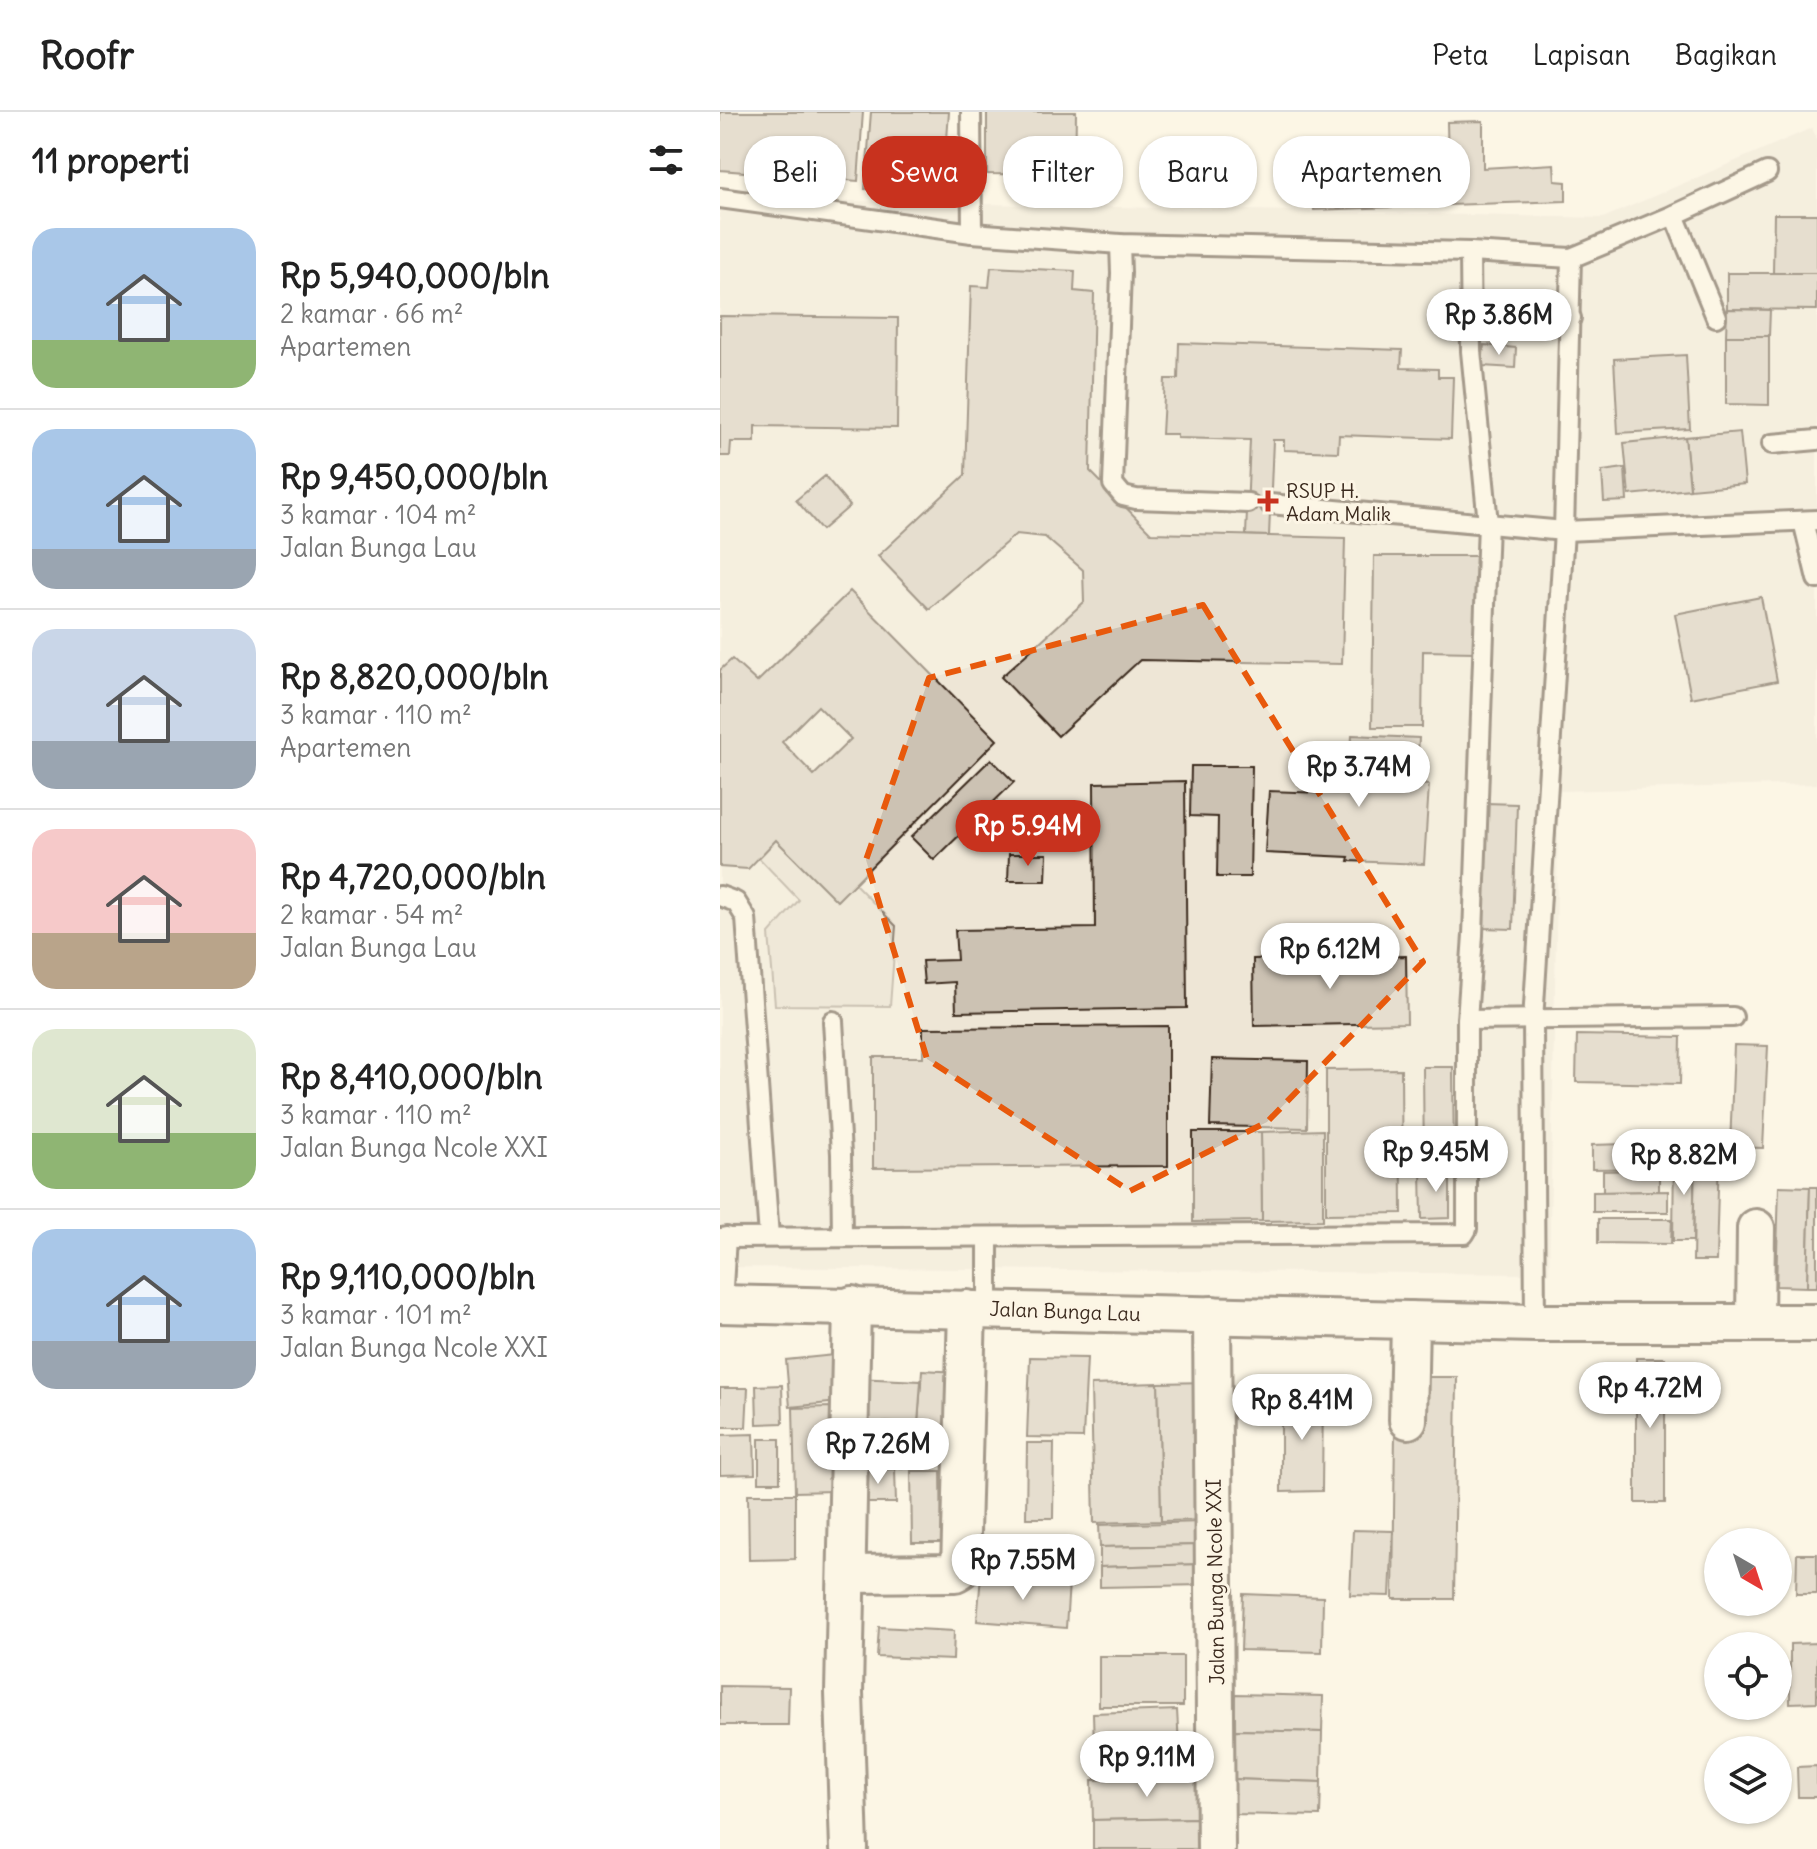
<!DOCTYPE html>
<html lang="id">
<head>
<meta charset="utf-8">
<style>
	:root { --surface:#fff; --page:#f6f6f6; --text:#222; --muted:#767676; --line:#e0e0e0; --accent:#c8321e }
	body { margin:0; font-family:Delius,sans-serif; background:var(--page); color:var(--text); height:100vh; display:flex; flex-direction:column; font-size:30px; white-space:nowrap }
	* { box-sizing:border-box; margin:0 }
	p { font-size:26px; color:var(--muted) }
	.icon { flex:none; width:44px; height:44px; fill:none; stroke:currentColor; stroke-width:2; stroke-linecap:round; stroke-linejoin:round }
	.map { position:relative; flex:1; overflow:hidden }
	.panel { display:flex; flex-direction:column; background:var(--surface); width:720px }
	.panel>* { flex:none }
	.hud { position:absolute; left:24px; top:24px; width:760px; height:72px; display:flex; gap:16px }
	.needle { width:52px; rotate:141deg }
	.tools { position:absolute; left:984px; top:1416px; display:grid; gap:16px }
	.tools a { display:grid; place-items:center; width:88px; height:88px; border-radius:50%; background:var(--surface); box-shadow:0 2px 6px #0004; font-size:40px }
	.price { position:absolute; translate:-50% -68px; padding:0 18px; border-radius:28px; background:#fff; color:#222; font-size:26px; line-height:52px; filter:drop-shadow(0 2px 4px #0008) }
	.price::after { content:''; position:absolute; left:50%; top:48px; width:24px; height:18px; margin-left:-12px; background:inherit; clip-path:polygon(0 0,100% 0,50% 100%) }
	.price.current { background:var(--accent); color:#fff }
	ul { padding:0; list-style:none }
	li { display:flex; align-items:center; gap:24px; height:200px; padding:0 32px }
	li+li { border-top:2px solid var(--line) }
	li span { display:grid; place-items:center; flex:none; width:224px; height:160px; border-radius:24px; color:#555 }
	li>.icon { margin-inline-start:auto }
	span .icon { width:96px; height:96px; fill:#fffc; stroke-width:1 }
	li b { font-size:34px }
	h2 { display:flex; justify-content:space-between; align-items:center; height:96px; padding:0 32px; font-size:34px }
	.chip { padding:0 28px; border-radius:32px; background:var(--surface); box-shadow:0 2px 6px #0004; font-size:28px; line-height:72px }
	.chip.current { background:var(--accent); color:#fff }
	header { display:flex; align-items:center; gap:48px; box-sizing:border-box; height:112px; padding:0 40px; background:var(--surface); border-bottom:2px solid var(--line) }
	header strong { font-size:38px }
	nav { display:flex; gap:44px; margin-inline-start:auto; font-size:28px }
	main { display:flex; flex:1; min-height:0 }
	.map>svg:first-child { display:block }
	.built { fill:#eee6d6 }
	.green { fill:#e0d8c8; stroke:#8e8173; stroke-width:2 }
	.building { fill:#ccc2b3; stroke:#3b2a1e; stroke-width:2; fill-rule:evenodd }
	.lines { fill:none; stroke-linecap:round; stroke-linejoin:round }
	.service-casing { stroke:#3b2a1e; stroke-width:24 }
	.minor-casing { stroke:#3b2a1e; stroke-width:42 }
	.service { stroke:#fcf5e5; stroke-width:18 }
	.minor { stroke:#fcf5e5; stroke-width:36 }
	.marked { fill:none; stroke:#e8590c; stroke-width:6; stroke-dasharray:16 10; stroke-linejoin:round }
	.poi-dot { fill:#c8321e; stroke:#fcf5e5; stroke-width:3 }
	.labels { text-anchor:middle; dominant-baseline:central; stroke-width:6; stroke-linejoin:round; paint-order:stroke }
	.poi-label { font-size:20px; fill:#3b2a1e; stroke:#fcf5e5; text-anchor:start }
	.street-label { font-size:20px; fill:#3b2a1e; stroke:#fcf5e5 }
</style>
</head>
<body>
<header>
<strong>Roofr</strong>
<nav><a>Peta</a><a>Lapisan</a><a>Bagikan</a></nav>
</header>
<main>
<section class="panel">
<h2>11 properti<svg class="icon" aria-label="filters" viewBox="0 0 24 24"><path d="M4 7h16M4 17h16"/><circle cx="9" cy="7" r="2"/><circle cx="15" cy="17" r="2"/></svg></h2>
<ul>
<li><span style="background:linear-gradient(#a9c7e8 70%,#8fb573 0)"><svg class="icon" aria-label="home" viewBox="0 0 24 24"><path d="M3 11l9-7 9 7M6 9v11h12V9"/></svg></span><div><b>Rp 5,940,000/bln</b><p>2 kamar · 66 m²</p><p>Apartemen</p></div></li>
<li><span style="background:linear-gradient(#a9c7e8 75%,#9aa5b1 0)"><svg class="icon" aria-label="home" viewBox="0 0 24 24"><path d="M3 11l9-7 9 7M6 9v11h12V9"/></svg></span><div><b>Rp 9,450,000/bln</b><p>3 kamar · 104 m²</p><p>Jalan Bunga Lau</p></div></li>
<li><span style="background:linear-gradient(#c9d6e8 70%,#9aa5b1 0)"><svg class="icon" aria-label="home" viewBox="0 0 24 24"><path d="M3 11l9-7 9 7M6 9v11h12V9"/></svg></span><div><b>Rp 8,820,000/bln</b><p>3 kamar · 110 m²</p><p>Apartemen</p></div></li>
<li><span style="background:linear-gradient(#f6c9c9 65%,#b9a48a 0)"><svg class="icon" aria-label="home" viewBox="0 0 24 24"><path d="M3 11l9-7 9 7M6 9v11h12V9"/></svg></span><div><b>Rp 4,720,000/bln</b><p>2 kamar · 54 m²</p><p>Jalan Bunga Lau</p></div></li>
<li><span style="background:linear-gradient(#dfe7d0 65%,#8fb573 0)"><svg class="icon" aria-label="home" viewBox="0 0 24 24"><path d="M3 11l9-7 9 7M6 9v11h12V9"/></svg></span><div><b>Rp 8,410,000/bln</b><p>3 kamar · 110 m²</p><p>Jalan Bunga Ncole XXI</p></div></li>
<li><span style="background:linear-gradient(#a9c7e8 70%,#9aa5b1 0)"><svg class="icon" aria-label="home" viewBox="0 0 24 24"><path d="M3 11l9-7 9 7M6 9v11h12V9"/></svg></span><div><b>Rp 9,110,000/bln</b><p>3 kamar · 101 m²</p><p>Jalan Bunga Ncole XXI</p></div></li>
</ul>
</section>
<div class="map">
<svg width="1097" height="1737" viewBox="0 0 1097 1737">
	<rect width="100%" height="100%" fill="#fcf5e5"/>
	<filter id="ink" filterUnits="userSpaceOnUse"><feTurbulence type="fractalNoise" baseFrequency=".0125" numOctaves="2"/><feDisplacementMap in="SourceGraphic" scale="16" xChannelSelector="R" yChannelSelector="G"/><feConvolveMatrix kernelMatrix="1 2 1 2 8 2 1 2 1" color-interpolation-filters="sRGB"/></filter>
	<g filter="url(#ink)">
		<polygon class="built" points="1092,16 1097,27 1097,672 839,679 829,1162 0,1155 0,86 883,106"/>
		<polygon class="green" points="56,728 117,788 134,771 176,814 170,894 55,893 49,822 79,788 39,746"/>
		<g class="building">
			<polygon points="0,0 143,0 138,69 0,58"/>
			<polygon points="151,0 229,0 223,82 145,77"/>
			<polygon points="267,0 356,0 355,63 267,62"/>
			<polygon points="763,9 763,56 834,52 835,69 846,70 846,89 729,93 727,10"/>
			<polygon points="728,37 729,93 594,98 594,43"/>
			<polygon points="1054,102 1097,102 1097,161 1053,161"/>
			<polygon points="271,155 355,159 354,179 374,181 370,359 431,421 625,426 622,552 420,548 338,624 281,565 364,490 363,458 325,425 296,422 209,497 158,444 245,363 251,174 269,175"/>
			<polygon points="1007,161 1097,161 1097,198 1007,197"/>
			<polygon points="1007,197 1050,198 1049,224 1006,224"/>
			<polygon points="0,204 178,206 177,316 35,314 35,330 11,330 10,344 0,344"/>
			<polygon points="1006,224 1049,224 1049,293 1006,292"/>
			<polygon points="459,231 682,238 681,256 718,257 718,265 733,265 731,327 619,323 618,340 564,338 564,328 553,328 549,424 526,423 530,328 457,326 457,322 442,322 445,267 458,267"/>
			<polygon points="764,233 796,236 795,256 762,254"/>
			<polygon points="966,243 970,317 898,321 894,247"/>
			<polygon points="1020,320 1025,372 970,377 965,325"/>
			<polygon points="965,325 970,377 909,383 904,331"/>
			<polygon points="905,356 907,389 884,390 882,359"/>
			<polygon points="105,364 130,394 102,418 76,388"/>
			<polygon points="654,444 756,444 755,540 703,539 702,615 652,615"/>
			<path d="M130,479L277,628L117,789L56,728L28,757L0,755V558L12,547L37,570ZM98,594L131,627L94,663L62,630Z"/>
			<polygon points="1041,485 1057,569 971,586 955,502"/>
			<polygon points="632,623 699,626 696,672 709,673 704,752 628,749 629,745 545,741 549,679 629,682"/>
			<polygon points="271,647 294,670 214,748 191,725"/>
			<polygon points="471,654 532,654 530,765 497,765 498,705 470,704"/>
			<polygon points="465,669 467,896 236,900 235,870 204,872 202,849 237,848 235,818 375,816 374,671"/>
			<polygon points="766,691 797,692 793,817 762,816"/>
			<polygon points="289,742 327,742 326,769 288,769"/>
			<polygon points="686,844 687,911 534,914 533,847"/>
			<polygon points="448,914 448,1054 153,1056 153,945 203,945 203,916"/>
			<polygon points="857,923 961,925 960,972 856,970"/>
			<polygon points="1014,933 1048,934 1043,1036 1010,1035"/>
			<polygon points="492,947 588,949 587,1016 490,1014"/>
			<polygon points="703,955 733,955 734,1055 704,1055"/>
			<polygon points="681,957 682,1101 606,1102 606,958"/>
			<polygon points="603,1018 603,1108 542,1109 541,1020"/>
			<polygon points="473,1020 541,1020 542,1109 473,1110"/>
			<polygon points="939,1031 939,1056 872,1057 872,1033"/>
			<polygon points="954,1041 975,1041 973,1129 953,1129"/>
			<polygon points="975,1041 999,1041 996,1149 973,1149"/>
			<polygon points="701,1058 730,1058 730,1106 702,1107"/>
			<polygon points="939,1058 939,1079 883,1080 883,1059"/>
			<polygon points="1059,1074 1090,1075 1087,1175 1056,1174"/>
			<polygon points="1090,1075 1097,1075 1097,1175 1087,1175"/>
			<polygon points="948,1079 948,1100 873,1100 873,1080"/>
			<polygon points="878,1107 952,1107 951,1132 878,1131"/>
			<polygon points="114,1243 119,1290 70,1295 66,1248"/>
			<polygon points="310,1245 367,1246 363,1326 307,1325"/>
			<rect x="916" y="1246" width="29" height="145"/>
			<polygon points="202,1258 239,1260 235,1314 198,1312"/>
			<polygon points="706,1265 737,1265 734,1487 673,1487 675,1318 705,1319"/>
			<polygon points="134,1266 201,1269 198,1312 131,1309"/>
			<polygon points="487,1270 489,1408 441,1409 438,1271"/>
			<polygon points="438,1271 441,1409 374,1411 371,1273"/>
			<polygon points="62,1273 63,1311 37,1312 36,1274"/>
			<polygon points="0,1276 28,1276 26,1315 0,1315"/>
			<polygon points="561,1281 603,1281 602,1379 561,1380"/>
			<polygon points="111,1295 113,1379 75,1380 73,1296"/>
			<polygon points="145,1315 195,1317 194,1356 143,1355"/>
			<polygon points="34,1322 35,1362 0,1363 0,1323"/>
			<rect x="39" y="1327" width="21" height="43"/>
			<polygon points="307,1331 334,1331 333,1406 306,1406"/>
			<polygon points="141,1357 175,1357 176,1391 141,1391"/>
			<polygon points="191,1359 221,1359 222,1431 192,1431"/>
			<polygon points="28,1382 75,1382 75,1447 29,1448"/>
			<polygon points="482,1410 483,1433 380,1435 379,1413"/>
			<polygon points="633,1418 673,1419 670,1484 630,1483"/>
			<polygon points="483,1433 484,1452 380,1455 380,1435"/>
			<polygon points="1077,1442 1097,1442 1097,1482 1076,1482"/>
			<polygon points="484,1452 484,1473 380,1475 380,1455"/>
			<polygon points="261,1464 349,1470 346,1516 257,1509"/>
			<polygon points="523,1482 603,1485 602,1540 521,1538"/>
			<polygon points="159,1515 234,1519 233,1548 157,1545"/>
			<polygon points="1097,1531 1097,1590 1070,1591 1070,1532"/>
			<rect x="379" y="1544" width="84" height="50"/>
			<polygon points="0,1574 69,1575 68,1613 0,1613"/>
			<polygon points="515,1582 603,1584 602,1620 514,1618"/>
			<polygon points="457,1598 459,1633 374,1636 373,1601"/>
			<polygon points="514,1618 602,1620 601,1670 512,1667"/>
			<polygon points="469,1633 469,1662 375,1666 374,1636"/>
			<polygon points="1097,1654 1097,1685 1078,1685 1077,1655"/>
			<polygon points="481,1665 482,1706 373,1708 372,1668"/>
			<polygon points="512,1667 601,1670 600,1704 511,1702"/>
			<polygon points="482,1706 483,1737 373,1737 373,1708"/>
		</g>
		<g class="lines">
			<defs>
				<g id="service">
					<polyline points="251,0 252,121"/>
					<polyline points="0,86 252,121 400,132 750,140 851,146 954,103 1047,60"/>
					<polyline points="954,103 996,205"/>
					<polyline points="400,132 401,161 393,372 403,384 416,387 528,391"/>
					<polyline points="752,206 851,206"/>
					<polyline points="1052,332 1097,328"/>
					<polyline points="550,392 844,419 1097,408"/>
					<polyline points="1083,409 1097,467"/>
					<polyline points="0,784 16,790 26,806 49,1125"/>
					<polyline points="747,908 1013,905"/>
					<polyline points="113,909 121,1042 122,1125"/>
					<polyline points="0,1126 744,1122 747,1117 747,908 753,823 768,411 751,239 750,140"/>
					<polyline points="2,1192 6,1125"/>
					<polyline points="268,1197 268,1126"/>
					<polyline points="815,1211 813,909 844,419 851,146"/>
				</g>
				<g id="minor">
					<polyline points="0,1192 815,1211 1097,1211"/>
					<polyline points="492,1203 496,1737"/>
					<polyline points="1035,1211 1036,1116"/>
					<polyline points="688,1308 690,1208"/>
					<polyline points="127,1462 235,1461 240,1458 247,1197"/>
					<polyline points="129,1737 124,1581 132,1193"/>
				</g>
			</defs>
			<use href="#service" class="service-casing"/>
			<use href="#minor" class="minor-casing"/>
			<use href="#service" class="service"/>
			<use href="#minor" class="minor"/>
		</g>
	</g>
	<path d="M0 0H1097V1737H0ZM483,493L703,850L547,1010L410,1079L207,947L146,748L209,566Z" fill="#fcf5e5" fill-opacity=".55" fill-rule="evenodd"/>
	<path class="marked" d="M483,493L703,850L547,1010L410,1079L207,947L146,748L209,566Z"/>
	<path class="poi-dot" d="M544 377h8v8h8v8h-8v8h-8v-8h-8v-8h8z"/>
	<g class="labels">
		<g class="poi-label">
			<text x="566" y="378">RSUP H.<tspan x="566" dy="23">Adam Malik</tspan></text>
		</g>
		<g class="street-label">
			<text transform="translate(345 1199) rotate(2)">Jalan Bunga Lau</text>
			<text transform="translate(495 1470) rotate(-91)">Jalan Bunga Ncole XXI</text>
		</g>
	</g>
</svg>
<div class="tools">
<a><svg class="needle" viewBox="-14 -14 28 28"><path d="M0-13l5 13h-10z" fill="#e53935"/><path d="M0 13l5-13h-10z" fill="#767676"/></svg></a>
<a><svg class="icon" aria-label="locate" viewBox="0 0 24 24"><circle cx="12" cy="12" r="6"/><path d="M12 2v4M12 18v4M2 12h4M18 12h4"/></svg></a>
<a><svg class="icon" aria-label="layers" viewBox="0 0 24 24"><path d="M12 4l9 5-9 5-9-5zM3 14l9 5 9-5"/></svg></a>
</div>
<b class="price" style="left:779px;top:245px">Rp 3.86M</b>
<b class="price" style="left:639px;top:697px">Rp 3.74M</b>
<b class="price current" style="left:308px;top:756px">Rp 5.94M</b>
<b class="price" style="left:610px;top:879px">Rp 6.12M</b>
<b class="price" style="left:716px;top:1082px">Rp 9.45M</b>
<b class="price" style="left:964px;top:1085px">Rp 8.82M</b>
<b class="price" style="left:930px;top:1318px">Rp 4.72M</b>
<b class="price" style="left:582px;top:1330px">Rp 8.41M</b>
<b class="price" style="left:158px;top:1374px">Rp 7.26M</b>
<b class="price" style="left:303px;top:1490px">Rp 7.55M</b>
<b class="price" style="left:427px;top:1687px">Rp 9.11M</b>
<div class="hud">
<a class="chip">Beli</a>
<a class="chip current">Sewa</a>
<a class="chip">Filter</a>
<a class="chip">Baru</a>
<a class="chip">Apartemen</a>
</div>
</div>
</main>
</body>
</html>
